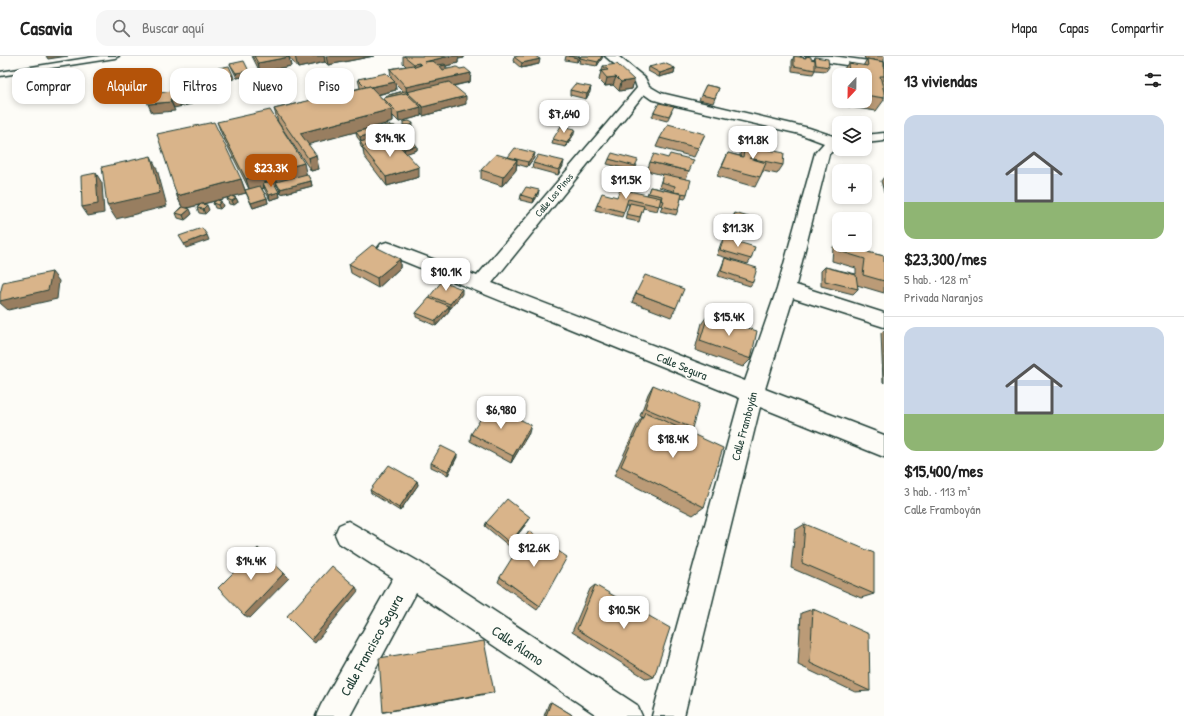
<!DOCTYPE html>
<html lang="es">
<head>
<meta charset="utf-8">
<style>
	:root { --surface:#fff; --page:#f6f6f6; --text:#222; --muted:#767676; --line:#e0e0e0; --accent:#b45309 }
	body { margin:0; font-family:"Patrick Hand",sans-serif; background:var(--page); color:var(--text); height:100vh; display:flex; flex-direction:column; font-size:15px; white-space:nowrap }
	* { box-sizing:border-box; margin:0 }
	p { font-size:13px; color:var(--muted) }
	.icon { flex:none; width:22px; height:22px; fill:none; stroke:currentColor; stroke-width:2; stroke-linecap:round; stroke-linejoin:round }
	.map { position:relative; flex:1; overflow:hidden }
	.details { display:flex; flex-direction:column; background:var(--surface); width:300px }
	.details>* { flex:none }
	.top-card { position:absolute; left:12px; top:12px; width:380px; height:36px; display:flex; gap:8px }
	.needle { width:26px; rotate:202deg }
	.controls { position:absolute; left:832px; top:12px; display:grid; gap:8px }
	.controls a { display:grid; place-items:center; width:40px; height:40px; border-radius:8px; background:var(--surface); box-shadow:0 2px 6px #0003; font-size:20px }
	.price { position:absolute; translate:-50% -34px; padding:0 9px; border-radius:8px; background:#fff; color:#222; font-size:13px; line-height:26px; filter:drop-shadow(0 1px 2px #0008) }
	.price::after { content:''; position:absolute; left:50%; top:24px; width:12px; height:9px; margin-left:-6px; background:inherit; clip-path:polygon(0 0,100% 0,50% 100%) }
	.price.active { background:var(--accent); color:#fff }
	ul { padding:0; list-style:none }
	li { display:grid; align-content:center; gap:8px; height:212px; padding:0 20px }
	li+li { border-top:1px solid var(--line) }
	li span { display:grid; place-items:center; height:124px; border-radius:12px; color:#555 }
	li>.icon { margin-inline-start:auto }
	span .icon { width:72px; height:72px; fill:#fffc; stroke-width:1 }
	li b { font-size:17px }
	h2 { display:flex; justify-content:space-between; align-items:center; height:48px; padding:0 20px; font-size:17px }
	.pill { padding:0 14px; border-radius:12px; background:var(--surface); box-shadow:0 2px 6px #0003; font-size:14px; line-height:36px }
	.pill.active { background:var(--accent); color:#fff }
	header { display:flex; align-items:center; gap:24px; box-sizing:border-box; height:56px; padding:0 20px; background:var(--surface); border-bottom:1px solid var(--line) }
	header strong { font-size:19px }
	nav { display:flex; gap:22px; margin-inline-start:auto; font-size:14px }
	.search { width:280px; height:36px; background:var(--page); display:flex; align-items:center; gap:10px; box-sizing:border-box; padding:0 14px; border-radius:12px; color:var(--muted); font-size:15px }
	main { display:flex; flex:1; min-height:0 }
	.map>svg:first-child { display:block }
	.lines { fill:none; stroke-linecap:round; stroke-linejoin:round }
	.service-casing { stroke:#1f3d34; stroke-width:3 }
	.minor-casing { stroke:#1f3d34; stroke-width:3 }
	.service { fill:#fdfcf7; fill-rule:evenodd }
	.minor { fill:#fdfcf7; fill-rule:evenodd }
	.wall { fill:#bb9b77; stroke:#1f3d34; fill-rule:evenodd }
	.shaded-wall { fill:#987e61; stroke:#1f3d34 }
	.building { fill:#d9b48a; stroke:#1f3d34 }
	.labels { text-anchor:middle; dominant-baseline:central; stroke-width:3.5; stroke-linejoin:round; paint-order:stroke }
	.far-street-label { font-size:10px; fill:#1f3d34; stroke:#fdfcf7 }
	.street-label { font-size:12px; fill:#1f3d34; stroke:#fdfcf7 }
	.near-street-label { font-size:14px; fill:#1f3d34; stroke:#fdfcf7 }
</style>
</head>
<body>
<header>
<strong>Casavia</strong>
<div class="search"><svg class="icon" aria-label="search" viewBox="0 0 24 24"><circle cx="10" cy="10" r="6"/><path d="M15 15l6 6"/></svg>Buscar aquí</div>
<nav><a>Mapa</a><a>Capas</a><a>Compartir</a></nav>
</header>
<main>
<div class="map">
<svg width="884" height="660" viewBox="0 0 884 660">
	<rect width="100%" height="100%" fill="#fdfcf7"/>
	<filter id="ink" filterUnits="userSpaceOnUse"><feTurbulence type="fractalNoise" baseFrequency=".025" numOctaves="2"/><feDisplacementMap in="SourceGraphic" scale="8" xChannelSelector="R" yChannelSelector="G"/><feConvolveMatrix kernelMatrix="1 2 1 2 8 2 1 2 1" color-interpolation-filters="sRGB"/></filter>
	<g filter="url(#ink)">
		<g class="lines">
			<defs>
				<polygon id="service" points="100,0 119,0 115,2 0,20 0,16"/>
				<g id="minor">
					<path d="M605,0H618L645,22L649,30L661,37L809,72L839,82V90L829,98L796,229L884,257V271L793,242L765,333L884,379V401L760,351L684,660H652L740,342L381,196L378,192L381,188L387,186L393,188L477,220L637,32L635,26ZM644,38L651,43L668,48L800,78L824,87L815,97L777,233L745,325L492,227Z"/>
					<polygon points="801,0 832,0 884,7 884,15 807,3"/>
					<polygon points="884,77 884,85 865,87 865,79"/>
					<polygon points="348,465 421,507 637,649 642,660 598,660 416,537 350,660 316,660 321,649 393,522 339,487 335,478 339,469"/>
				</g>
			</defs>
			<use href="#service" class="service-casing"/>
			<use href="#minor" class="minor-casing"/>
			<use href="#service" class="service"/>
			<use href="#minor" class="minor"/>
		</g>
		<g class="wall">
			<polygon points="252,0 288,0 291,10 260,16"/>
			<polygon points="288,0 374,0 328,9 325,6 298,12"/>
			<path d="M403,0H464V2L458,3V7L446,10V13H460L471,17L470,26L454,30L466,48L423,60L421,58V60L399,66L393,60V66L308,88L319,113L311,115L278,66L274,53L360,32L358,23L391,22L390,13L406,10L403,7ZM395,27L403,35L385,40V42H383L384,44L378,39L396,34Z"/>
			<polygon points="566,0 580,0 577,6 565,4"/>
			<polygon points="581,0 603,0 597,10 579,7 580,2"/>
			<polygon points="794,0 805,2 806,0 811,3 814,4 815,1 829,11 826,15 815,14 813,18 792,15 792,5"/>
			<polygon points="864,0 884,0 884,6 865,3"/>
			<polygon points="514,1 539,8 521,12 513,5"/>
			<polygon points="867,3 884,6 884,44 876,55 844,50 843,45 865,45 865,19 840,19 848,7 863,10"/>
			<polygon points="230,8 251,19 237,22"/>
			<polygon points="603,10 634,24 632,33 619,35 613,29 605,30 599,24 601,15 602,15"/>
			<polygon points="649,11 675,12 674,17 659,21 648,15"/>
			<polygon points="706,29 719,32 713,47 699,44"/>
			<polygon points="570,34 590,36 586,43 570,39"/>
			<polygon points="672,55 667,65 652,61 654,56"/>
			<polygon points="409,65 413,72 411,74 403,74 403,69"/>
			<polygon points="217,66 307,118 311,125 312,130 281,138 277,129 275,129 279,136 280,141 270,144 264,132 262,133 267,142 268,147 253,152 246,137 233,140 236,142 238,146 234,149 229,148 227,143 230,141 218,144 223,150 220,153 215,152 213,147 215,145 203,148 209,154 205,158 199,157 197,152 199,149 187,152 192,158 185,164 178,162 176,157 182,151 177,140 241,123 245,134 249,133 222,79"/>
			<polygon points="378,75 396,80 395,80 400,89 399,89 400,91 400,88 417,90 417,94 406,97 419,121 387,130 364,100 363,93 361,91 360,86 381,81 361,86 357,81 356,76"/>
			<polygon points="574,78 566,91 552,88 553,83"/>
			<polygon points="705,78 694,101 656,91 660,82"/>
			<polygon points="763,79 775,88 772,93 758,89"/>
			<polygon points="745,89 783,109 777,118 763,115 755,131 717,120 728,97 740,100 740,98"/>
			<polygon points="508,101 534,102 527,111 517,108 516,114 502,130 481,123 481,114"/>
			<polygon points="609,103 637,109 634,115 607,108"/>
			<polygon points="650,106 689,115 686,123 687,138 685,143 681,142 678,154 676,159 660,155 662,150 659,149 657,155 643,152 639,166 625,163 629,148 627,148 622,161 595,154 597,149 617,141 647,139 650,131 673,136 673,135 659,131 663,119 647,115"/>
			<polygon points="533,107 563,110 558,119 532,112"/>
			<polygon points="884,121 884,136 881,125"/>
			<polygon points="521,139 538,139 533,147 520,144"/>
			<polygon points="735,157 750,177 747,182 727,176 732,162"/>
			<polygon points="724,182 751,203 748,208 717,199 721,187"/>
			<polygon points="839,184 839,189 865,189 867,196 884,200 884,237 857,229 858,233 853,238 821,230 821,215 825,211 856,218 856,212 832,205 833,191"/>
			<polygon points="725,202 753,226 750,230 718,220 723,207"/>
			<polygon points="400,203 400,212 378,232 351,217 349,208"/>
			<polygon points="636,237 676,252 671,261 632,246"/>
			<polygon points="462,238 450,253 449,253 449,255 436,270 416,261 416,257 430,242 430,240"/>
			<polygon points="708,259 751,303 743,311 695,294 702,267"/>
			<polygon points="884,274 884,327 883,326 881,277"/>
			<polygon points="653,329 692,372 689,376 704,451 693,459 614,420 638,367 642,361 640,360 648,338"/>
			<polygon points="529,377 511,407 470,385 471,378"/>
			<polygon points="457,401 448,419 431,411 431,407"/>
			<polygon points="417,425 418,429 400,455 371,437 370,434"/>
			<polygon points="530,461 529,464 509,490 485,470 486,467"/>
			<polygon points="805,468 874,538 861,542 791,512 795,474"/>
			<polygon points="500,521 540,550 537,554 498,526"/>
			<polygon points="595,529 654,621 647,623 572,576 590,533"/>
			<polygon points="813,553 870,635 855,636 798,609 801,557"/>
			<polygon points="494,636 492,637 385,656 383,656"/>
			<polygon points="551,646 574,660 544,660 549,647"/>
		</g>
		<g class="shaded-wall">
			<polygon points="46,0 68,0 48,3"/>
			<polygon points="295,0 324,0 325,6 298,12"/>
			<polygon points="326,0 374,0 328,9"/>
			<polygon points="450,0 464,0 464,2 458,3 458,7 446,10 446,18 424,6"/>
			<polygon points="579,0 580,0 580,1 577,6 577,2"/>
			<polygon points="602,0 603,0 603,1 597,10 598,6"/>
			<polygon points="289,1 291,10 260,16 258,7"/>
			<polygon points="540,3 539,8 521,12 522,7"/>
			<polygon points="419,7 419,16 414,17 414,8"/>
			<polygon points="675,12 674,17 659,21 660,17"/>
			<polygon points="249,15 251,19 237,22 236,17"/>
			<polygon points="471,17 470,26 410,39 407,36 407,40 406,31"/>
			<polygon points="233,19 234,23 223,25 221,21"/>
			<polygon points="616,21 613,29 605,30 607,22"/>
			<polygon points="634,24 632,33 619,35 621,26"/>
			<polygon points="395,26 396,34 368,41 367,32"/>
			<polygon points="591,31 590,36 586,43 587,38"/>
			<polygon points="193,33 195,37 189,38 187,34"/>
			<polygon points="188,39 192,48 174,52 170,43"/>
			<polygon points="466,40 466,48 423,60 423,51"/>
			<polygon points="171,46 175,55 152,57 148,48"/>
			<polygon points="421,51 421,60 399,66 398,57"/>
			<polygon points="392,53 393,66 303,90 300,77"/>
			<polygon points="413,67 413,72 411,74 411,69"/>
			<polygon points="575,73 574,78 566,91 567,87"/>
			<polygon points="396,75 396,80 389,83 388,78"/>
			<polygon points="380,76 381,80 361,86 360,81"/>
			<polygon points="399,84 400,89 368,98 366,96"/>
			<polygon points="417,90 417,94 405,98 404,93"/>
			<polygon points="535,97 534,102 527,111 528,106"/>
			<polygon points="316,99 319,113 311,115 308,102"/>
			<polygon points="151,100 157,113 167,150 116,163 107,149"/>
			<polygon points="517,104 516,114 502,130 503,121"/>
			<polygon points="564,105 563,110 558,119 559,114"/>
			<polygon points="304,107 307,121 276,126 277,129 265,132 263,127 264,132 250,136 246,123"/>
			<polygon points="419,111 419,121 387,130 386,121"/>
			<polygon points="96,117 102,127 104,157 88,160 82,151"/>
			<polygon points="241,123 246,137 183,153 177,140"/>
			<polygon points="311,125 312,130 281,138 280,133"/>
			<polygon points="539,134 538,139 533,147 534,143"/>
			<polygon points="279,136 280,141 270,144 269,139"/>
			<polygon points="236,142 238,146 234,149 232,145"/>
			<polygon points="267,142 268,147 253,152 251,147"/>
			<polygon points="221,145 223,150 220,153 218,149"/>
			<polygon points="207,149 209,154 205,158 203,153"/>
			<polygon points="190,153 192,158 185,164 183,159"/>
			<polygon points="207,179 209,184 186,192 184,188"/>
			<polygon points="400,203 400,212 378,232 377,222"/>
			<polygon points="52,216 59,225 57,243 8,254 0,247 0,245"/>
			<polygon points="462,233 462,238 450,253 450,248"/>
			<polygon points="449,250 449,255 436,270 436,265"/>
			<polygon points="531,369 529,377 511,407 513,400"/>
			<polygon points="457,398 457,401 448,419 448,415"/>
			<polygon points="417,425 418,429 400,455 399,452"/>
			<polygon points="530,461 529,464 509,490 510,487"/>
			<polygon points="284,517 289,522 250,562 244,559"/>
			<polygon points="356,531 358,535 315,587 311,584"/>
		</g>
		<g class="building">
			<polygon points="254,0 288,0 289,1 258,7"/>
			<polygon points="404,0 450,0 424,6 433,5 438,9 444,8 446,9 440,10 443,14 457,11 460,13 465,12 471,17 406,31 390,13 413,9 415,11 421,9 419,7 414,8"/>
			<polygon points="519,0 535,0 540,3 522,7 514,1"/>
			<polygon points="569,0 579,0 577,2"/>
			<polygon points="581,0 602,0 598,6 580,2"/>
			<polygon points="794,0 806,2 806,0 811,1 811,3 815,4 815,14 794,10"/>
			<polygon points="815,1 828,3 829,11 816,9"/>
			<polygon points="867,3 884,6 884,20 880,20 884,36 884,42 865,39 865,19 849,19 848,7 868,10"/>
			<polygon points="244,5 249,15 236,17 230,8"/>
			<polygon points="664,7 675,12 660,17 649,11"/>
			<polygon points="617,8 634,24 621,26 616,21 607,22 601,15 608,14 603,10"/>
			<polygon points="229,10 233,19 221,21 218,12"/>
			<polygon points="187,16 193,33 187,34 186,31 177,33 173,21 178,20 177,18"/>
			<polygon points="386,17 395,26 371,31 370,30 366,31 358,23"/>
			<polygon points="449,26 466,40 423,51 407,36"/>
			<polygon points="575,28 591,31 587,38 570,34"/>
			<polygon points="706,29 719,32 715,42 701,39"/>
			<polygon points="370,30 392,53 300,77 316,99 308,102 274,53"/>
			<polygon points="186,32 188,39 170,43 171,46 148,48 145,40"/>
			<polygon points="405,35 408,36 407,36 407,38 406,37 387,41 385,40"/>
			<polygon points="406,37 421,51 398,57 383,42"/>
			<polygon points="659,47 674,50 669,60 654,56"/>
			<polygon points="270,54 304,107 246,123 217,66"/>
			<polygon points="409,65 413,67 411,69 403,69 403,66"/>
			<polygon points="214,66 241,123 177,140 157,78"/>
			<polygon points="668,68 705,78 698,92 660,82"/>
			<polygon points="387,69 395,70 396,75 388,78 380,76 360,81 356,76 375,71 378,75 380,71"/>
			<polygon points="561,70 575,73 567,87 553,83"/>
			<polygon points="386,79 387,81 395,79 399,84 395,85 393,83 364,91 360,86"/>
			<polygon points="763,79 777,82 775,88 760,84"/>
			<polygon points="393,83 419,111 386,121 362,91"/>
			<polygon points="413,85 417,90 404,93 400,88"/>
			<polygon points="745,89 784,97 783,109 749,102 766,107 760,121 722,111 728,97 743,101"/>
			<polygon points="515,92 535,97 528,106 508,101"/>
			<polygon points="612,97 638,104 635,110 609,103"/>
			<polygon points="496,98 517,104 503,121 481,114"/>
			<polygon points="654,98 668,102 670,98 694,104 689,115 650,106"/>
			<polygon points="538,99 564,105 559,114 533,107"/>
			<polygon points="151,100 160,137 107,149 102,111"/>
			<polygon points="96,117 98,148 82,151 81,120"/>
			<polygon points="307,118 311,125 280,133 276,126"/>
			<polygon points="663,118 691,124 687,138 674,136 675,130 661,126"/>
			<polygon points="273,125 279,136 269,139 263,127"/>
			<polygon points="260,130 267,142 251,147 245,134"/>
			<polygon points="526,131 539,134 534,143 521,139"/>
			<polygon points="650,131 682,138 678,154 662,150 664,145 661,144 662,140 648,137"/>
			<polygon points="620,133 661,142 659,150 628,143 624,156 597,149 602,137 617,141"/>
			<polygon points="231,140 236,142 232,145 227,143"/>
			<polygon points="217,144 221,145 218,149 213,147"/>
			<polygon points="630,147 644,150 640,161 626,158"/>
			<polygon points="201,148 207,149 203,153 197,152"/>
			<polygon points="183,151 190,153 183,159 176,157"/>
			<polygon points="735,157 755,163 750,177 730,171"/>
			<polygon points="202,172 207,179 184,188 179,180"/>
			<polygon points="724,182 755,191 751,203 720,194"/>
			<polygon points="865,188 868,189 867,196 884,200 884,225 863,219 865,203 839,195 840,189 865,189"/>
			<polygon points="372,189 400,203 377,222 349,208"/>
			<polygon points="725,202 757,212 753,226 721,215"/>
			<polygon points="825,211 856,219 858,233 825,225"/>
			<polygon points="52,216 48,234 0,245 0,238 3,226"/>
			<polygon points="645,219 684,233 676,252 636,237"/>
			<polygon points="442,225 462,233 450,248 430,240"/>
			<polygon points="429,242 449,250 436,265 416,257"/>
			<polygon points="708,259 757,275 751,303 700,285"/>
			<polygon points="653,329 699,348 692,372 645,352"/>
			<polygon points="490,348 531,369 513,400 471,378"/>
			<polygon points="645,356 723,392 704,451 621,410"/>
			<polygon points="441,390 457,398 448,415 431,407"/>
			<polygon points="389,409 417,425 399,452 370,434"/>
			<polygon points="507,443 530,461 510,487 486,467"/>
			<polygon points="805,468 874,497 874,538 802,507"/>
			<polygon points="529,475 567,501 540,550 500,521"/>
			<polygon points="258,492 284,517 244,559 218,532"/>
			<polygon points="332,510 356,531 311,584 287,560"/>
			<polygon points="595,529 670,572 654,621 577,573"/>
			<polygon points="813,553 869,578 870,635 810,607"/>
			<polygon points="484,585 494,636 383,656 379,602"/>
			<polygon points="551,646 574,660 546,660"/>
		</g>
	</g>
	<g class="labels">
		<g class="far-street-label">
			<text transform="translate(554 139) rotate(-50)">Calle Los Pinos</text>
		</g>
		<g class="street-label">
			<text transform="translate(682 310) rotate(22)">Calle Segura</text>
			<text transform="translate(744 370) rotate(-75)">Calle Framboyán</text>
		</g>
		<g class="near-street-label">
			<text transform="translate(371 589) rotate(-61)">Calle Francisco Segura</text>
			<text transform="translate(518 589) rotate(34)">Calle Álamo</text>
		</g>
	</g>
</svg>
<div class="controls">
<a><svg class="needle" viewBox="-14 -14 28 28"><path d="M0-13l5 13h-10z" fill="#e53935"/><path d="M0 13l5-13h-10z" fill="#767676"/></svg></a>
<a><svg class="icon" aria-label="layers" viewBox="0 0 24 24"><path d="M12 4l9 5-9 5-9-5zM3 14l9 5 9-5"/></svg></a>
<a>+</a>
<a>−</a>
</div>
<b class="price" style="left:564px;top:78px">$7,640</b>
<b class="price" style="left:390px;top:102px">$14.9K</b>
<b class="price" style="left:753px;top:104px">$11.8K</b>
<b class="price active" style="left:271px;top:132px">$23.3K</b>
<b class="price" style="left:626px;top:144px">$11.5K</b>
<b class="price" style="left:738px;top:192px">$11.3K</b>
<b class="price" style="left:446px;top:236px">$10.1K</b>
<b class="price" style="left:729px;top:281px">$15.4K</b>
<b class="price" style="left:501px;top:374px">$6,980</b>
<b class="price" style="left:673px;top:403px">$18.4K</b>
<b class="price" style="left:534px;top:512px">$12.6K</b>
<b class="price" style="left:251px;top:525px">$14.4K</b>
<b class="price" style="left:624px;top:574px">$10.5K</b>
<div class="top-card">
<a class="pill">Comprar</a>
<a class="pill active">Alquilar</a>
<a class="pill">Filtros</a>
<a class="pill">Nuevo</a>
<a class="pill">Piso</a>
</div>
</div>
<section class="details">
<h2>13 viviendas<svg class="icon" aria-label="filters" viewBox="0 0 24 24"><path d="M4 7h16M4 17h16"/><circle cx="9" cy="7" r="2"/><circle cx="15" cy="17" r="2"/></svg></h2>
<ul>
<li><span style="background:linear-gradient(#c9d6e8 70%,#8fb573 0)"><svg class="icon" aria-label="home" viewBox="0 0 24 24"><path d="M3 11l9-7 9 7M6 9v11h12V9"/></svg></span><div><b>$23,300/mes</b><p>5 hab. · 128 m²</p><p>Privada Naranjos</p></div></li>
<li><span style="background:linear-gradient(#c9d6e8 70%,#8fb573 0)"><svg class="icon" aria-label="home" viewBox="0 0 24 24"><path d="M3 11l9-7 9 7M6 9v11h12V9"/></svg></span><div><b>$15,400/mes</b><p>3 hab. · 113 m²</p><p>Calle Framboyán</p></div></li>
</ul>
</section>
</main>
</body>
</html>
